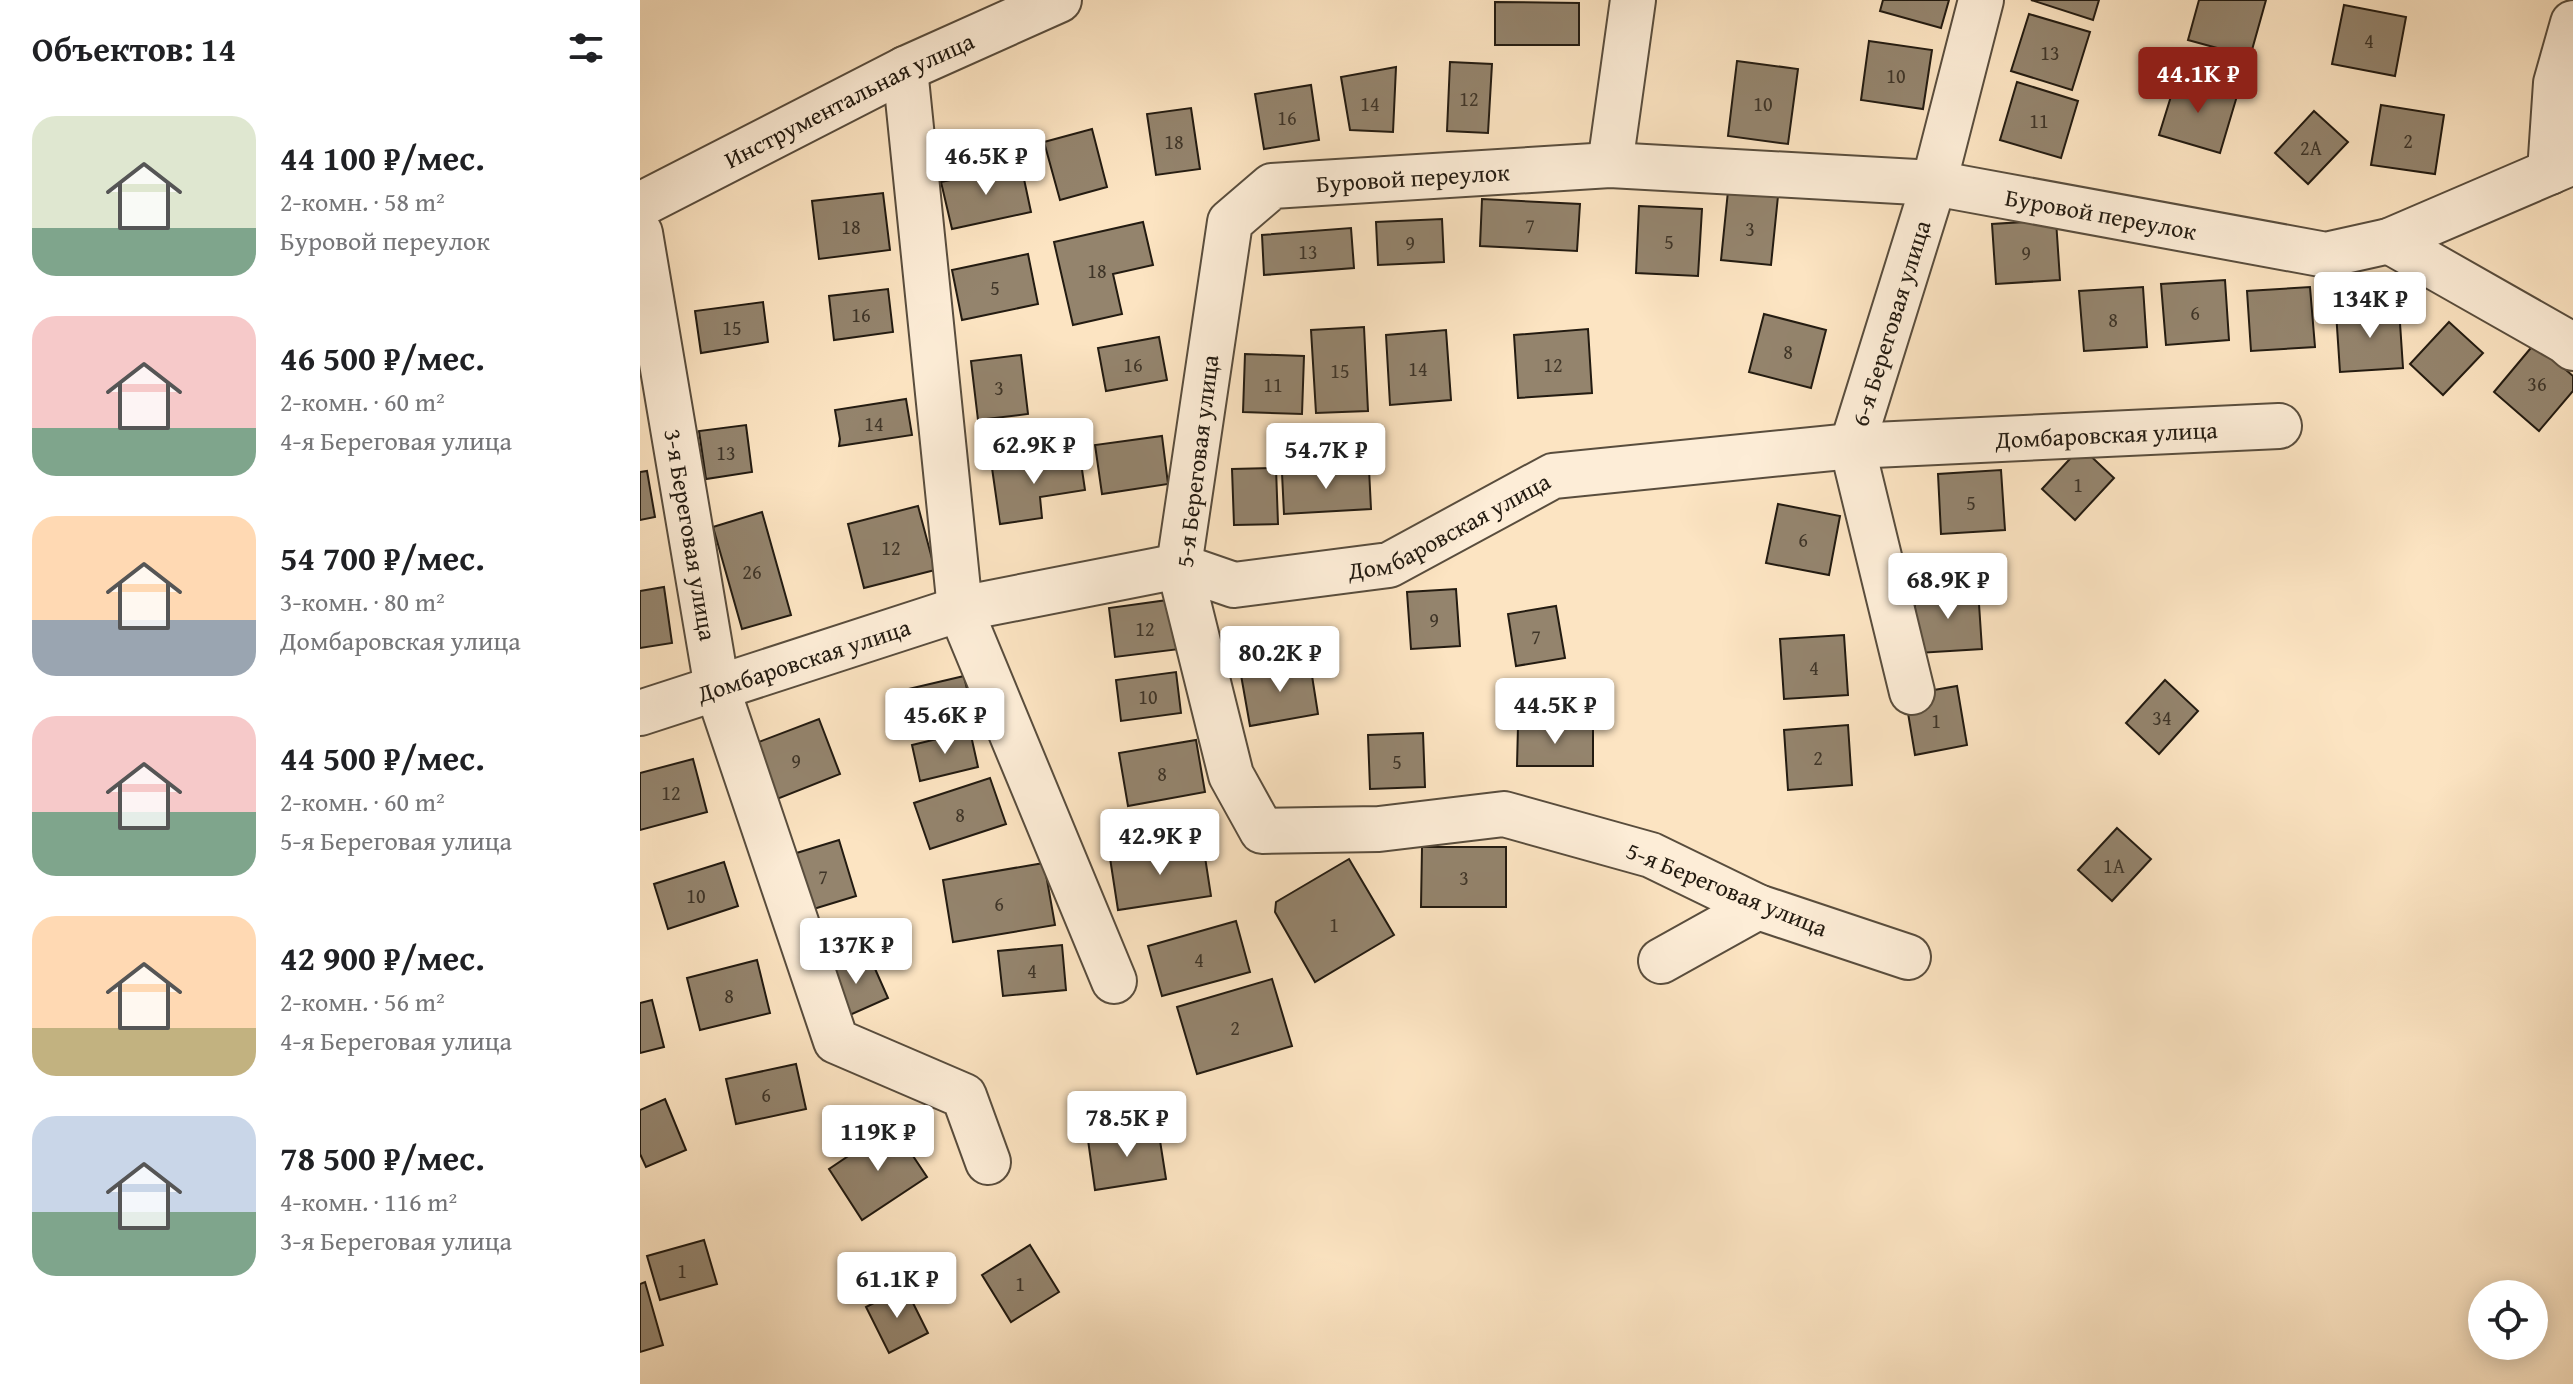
<!DOCTYPE html>
<html lang="ru">
<head>
<meta charset="utf-8">
<style>
	:root { --surface:#fff; --page:#f2f2f2; --text:#202124; --muted:#757577; --accent:#8f2418 }
	body { margin:0; font-family:"Gentium Book Plus",serif; background:var(--page); color:var(--text); height:100vh; display:flex; flex-direction:column; font-size:30px; white-space:nowrap }
	* { box-sizing:border-box; margin:0 }
	p { font-size:26px; color:var(--muted) }
	.icon { flex:none; width:44px; height:44px; fill:none; stroke:currentColor; stroke-width:2; stroke-linecap:round; stroke-linejoin:round }
	.map { position:relative; flex:1; overflow:hidden }
	.details { display:flex; flex-direction:column; background:var(--surface); width:640px }
	.details>* { flex:none }
	.tools { position:absolute; left:1828px; top:1280px; display:grid; gap:16px }
	.tools a { display:grid; place-items:center; width:80px; height:80px; border-radius:50%; background:var(--surface); box-shadow:0 4px 20px #0003; font-size:40px }
	.price { position:absolute; translate:-50% -68px; padding:0 18px; border-radius:8px; background:#fff; color:#222; font-size:26px; line-height:52px; filter:drop-shadow(0 2px 4px #0008) }
	.price::after { content:''; position:absolute; left:50%; top:48px; width:24px; height:18px; margin-left:-12px; background:inherit; clip-path:polygon(0 0,100% 0,50% 100%) }
	.price.current { background:var(--accent); color:#fff }
	ul { padding:0; list-style:none }
	li { display:flex; align-items:center; gap:24px; height:200px; padding:0 32px }
	li span { display:grid; place-items:center; flex:none; width:224px; height:160px; border-radius:24px; color:#555 }
	li>.icon { margin-inline-start:auto }
	span .icon { width:96px; height:96px; fill:#fffc; stroke-width:1 }
	li b { font-size:34px }
	h2 { display:flex; justify-content:space-between; align-items:center; height:96px; padding:0 32px; font-size:34px }
	main { display:flex; flex:1; min-height:0 }
	.map>svg:first-child { display:block }
	.building { fill:#94846d; stroke:#231b11; stroke-width:2 }
	.lines { fill:none; stroke-linecap:round; stroke-linejoin:round }
	.minor-casing { stroke:#594d3d; stroke-width:48 }
	.minor { stroke:#fdedd7; stroke-width:44 }
	.labels { text-anchor:middle; dominant-baseline:central; stroke-width:6; stroke-linejoin:round; paint-order:stroke }
	.number-label { font-size:20px; fill:#3f3528 }
	.street-label { font-size:24px; fill:#231b11; stroke:#fdedd7 }
</style>
</head>
<body>
<main>
<section class="details">
<h2>Объектов: 14<svg class="icon" aria-label="filters" viewBox="0 0 24 24"><path d="M4 7h16M4 17h16"/><circle cx="9" cy="7" r="2"/><circle cx="15" cy="17" r="2"/></svg></h2>
<ul>
<li><span style="background:linear-gradient(#dfe7d0 70%,#7fa58c 0)"><svg class="icon" aria-label="home" viewBox="0 0 24 24"><path d="M3 11l9-7 9 7M6 9v11h12V9"/></svg></span><div><b>44 100 ₽/мес.</b><p>2-комн. · 58 m²</p><p>Буровой переулок</p></div></li>
<li><span style="background:linear-gradient(#f6c9c9 70%,#7fa58c 0)"><svg class="icon" aria-label="home" viewBox="0 0 24 24"><path d="M3 11l9-7 9 7M6 9v11h12V9"/></svg></span><div><b>46 500 ₽/мес.</b><p>2-комн. · 60 m²</p><p>4-я Береговая улица</p></div></li>
<li><span style="background:linear-gradient(#ffd9b3 65%,#9aa5b1 0)"><svg class="icon" aria-label="home" viewBox="0 0 24 24"><path d="M3 11l9-7 9 7M6 9v11h12V9"/></svg></span><div><b>54 700 ₽/мес.</b><p>3-комн. · 80 m²</p><p>Домбаровская улица</p></div></li>
<li><span style="background:linear-gradient(#f6c9c9 60%,#7fa58c 0)"><svg class="icon" aria-label="home" viewBox="0 0 24 24"><path d="M3 11l9-7 9 7M6 9v11h12V9"/></svg></span><div><b>44 500 ₽/мес.</b><p>2-комн. · 60 m²</p><p>5-я Береговая улица</p></div></li>
<li><span style="background:linear-gradient(#ffd9b3 70%,#c2b280 0)"><svg class="icon" aria-label="home" viewBox="0 0 24 24"><path d="M3 11l9-7 9 7M6 9v11h12V9"/></svg></span><div><b>42 900 ₽/мес.</b><p>2-комн. · 56 m²</p><p>4-я Береговая улица</p></div></li>
<li><span style="background:linear-gradient(#c9d6e8 60%,#7fa58c 0)"><svg class="icon" aria-label="home" viewBox="0 0 24 24"><path d="M3 11l9-7 9 7M6 9v11h12V9"/></svg></span><div><b>78 500 ₽/мес.</b><p>4-комн. · 116 m²</p><p>3-я Береговая улица</p></div></li>
</ul>
</section>
<div class="map">
<svg width="1933" height="1384" viewBox="0 0 1933 1384">
	<rect width="100%" height="100%" fill="#fce4c2"/>
	<filter id="stains"><feTurbulence type="fractalNoise" baseFrequency=".0025" numOctaves="4"/><feColorMatrix values="0 0 0 0 .2 0 0 0 0 .09 0 0 0 0 .02 0 0 0 .5 -.17"/></filter>
	<radialGradient id="worn" r=".72"><stop offset=".6" stop-color="#630" stop-opacity="0"/><stop offset="1" stop-color="#630" stop-opacity=".3"/></radialGradient>
	<g class="building">
		<polygon points="1243,0 1309,0 1301,28 1240,11"/>
		<polygon points="1391,0 1459,0 1453,20"/>
		<polygon points="1559,0 1626,0 1610,57 1548,40"/>
		<polygon points="855,2 939,3 939,45 855,45"/>
		<polygon points="1704,5 1766,17 1755,76 1692,64"/>
		<polygon points="1389,14 1450,32 1432,90 1371,71"/>
		<polygon points="1229,41 1292,50 1283,109 1221,100"/>
		<polygon points="1097,61 1158,69 1148,144 1088,136"/>
		<polygon points="810,62 852,64 848,133 807,131"/>
		<polygon points="756,67 753,132 710,130 701,77"/>
		<polygon points="1537,77 1597,96 1580,153 1519,135"/>
		<polygon points="1377,82 1438,101 1421,158 1360,140"/>
		<polygon points="671,85 679,140 624,149 615,94"/>
		<polygon points="1741,105 1804,115 1795,174 1731,165"/>
		<polygon points="551,108 560,169 516,175 507,114"/>
		<polygon points="1674,111 1708,142 1668,184 1635,153"/>
		<polygon points="452,129 467,187 420,200 404,142"/>
		<polygon points="381,165 391,212 312,229 301,182"/>
		<polygon points="1088,191 1138,196 1131,265 1081,260"/>
		<polygon points="243,193 250,250 179,259 172,201"/>
		<polygon points="842,199 940,204 937,251 840,246"/>
		<polygon points="999,206 1062,209 1058,276 996,273"/>
		<polygon points="802,219 804,262 738,265 736,222"/>
		<polygon points="1416,220 1420,280 1356,284 1352,224"/>
		<polygon points="503,222 513,265 473,274 482,314 433,325 414,242"/>
		<polygon points="711,228 714,268 624,275 622,235"/>
		<polygon points="388,254 398,304 322,320 312,270"/>
		<polygon points="1585,280 1589,340 1526,345 1521,284"/>
		<polygon points="1503,287 1507,347 1444,351 1439,291"/>
		<polygon points="1670,287 1675,347 1611,351 1607,291"/>
		<polygon points="248,289 253,332 194,340 189,296"/>
		<polygon points="123,302 128,342 61,353 55,311"/>
		<polygon points="1759,308 1763,368 1700,372 1696,312"/>
		<polygon points="1124,314 1186,330 1171,388 1109,372"/>
		<polygon points="1809,322 1843,353 1803,395 1770,364"/>
		<polygon points="724,327 728,411 676,413 671,330"/>
		<polygon points="948,329 952,393 878,398 874,335"/>
		<polygon points="806,330 811,400 750,405 746,335"/>
		<polygon points="519,337 527,380 466,391 458,348"/>
		<polygon points="1895,343 1933,376 1933,391 1899,431 1854,392"/>
		<polygon points="605,354 664,356 662,414 603,412"/>
		<polygon points="381,355 388,414 338,420 331,361"/>
		<polygon points="266,399 272,435 199,446 200,439 195,410"/>
		<polygon points="106,425 112,472 66,479 59,431"/>
		<polygon points="522,436 528,484 462,494 455,445"/>
		<polygon points="1441,447 1474,478 1435,520 1402,489"/>
		<polygon points="440,456 445,490 400,497 402,518 360,524 352,468"/>
		<polygon points="636,468 638,524 594,525 592,469"/>
		<polygon points="729,469 731,509 644,514 642,473"/>
		<polygon points="1361,470 1365,530 1301,534 1298,474"/>
		<polygon points="7,471 15,517 0,520 0,472"/>
		<polygon points="1138,504 1200,516 1189,575 1126,563"/>
		<polygon points="278,506 295,570 224,588 208,524"/>
		<polygon points="122,512 151,615 102,629 73,527"/>
		<polygon points="24,587 32,643 0,648 0,591"/>
		<polygon points="816,589 820,646 771,649 767,592"/>
		<polygon points="1338,589 1342,649 1278,653 1274,593"/>
		<polygon points="535,599 540,649 475,657 469,608"/>
		<polygon points="916,606 925,658 876,666 868,614"/>
		<polygon points="1204,635 1208,695 1144,699 1140,639"/>
		<polygon points="670,663 678,714 610,726 601,675"/>
		<polygon points="536,672 541,713 481,721 476,680"/>
		<polygon points="324,676 333,715 269,731 260,691"/>
		<polygon points="1525,680 1558,711 1519,754 1486,723"/>
		<polygon points="1317,686 1327,745 1275,755 1265,695"/>
		<polygon points="179,719 200,774 132,801 111,745"/>
		<polygon points="1208,725 1212,785 1148,790 1144,730"/>
		<polygon points="878,726 953,726 953,766 877,766"/>
		<polygon points="330,731 338,767 280,781 272,745"/>
		<polygon points="783,733 785,787 730,789 728,735"/>
		<polygon points="556,740 565,792 488,806 479,753"/>
		<polygon points="53,759 67,812 0,830 0,773"/>
		<polygon points="350,778 366,824 290,849 274,803"/>
		<polygon points="1477,828 1511,859 1472,901 1438,870"/>
		<polygon points="199,840 216,896 167,911 150,855"/>
		<polygon points="563,844 571,896 478,910 470,858"/>
		<polygon points="782,847 866,847 866,907 781,907"/>
		<polygon points="709,859 754,935 675,982 635,912 636,902"/>
		<polygon points="84,862 98,906 28,929 14,884"/>
		<polygon points="404,863 415,925 313,942 303,880"/>
		<polygon points="596,921 610,972 522,996 508,946"/>
		<polygon points="422,945 426,990 363,996 358,951"/>
		<polygon points="228,953 248,998 203,1018 183,973"/>
		<polygon points="117,960 130,1013 60,1030 47,978"/>
		<polygon points="632,979 652,1046 557,1074 537,1007"/>
		<polygon points="12,1000 24,1047 0,1053 0,1003"/>
		<polygon points="156,1064 166,1109 96,1124 86,1079"/>
		<polygon points="25,1099 46,1150 6,1167 0,1154 0,1110"/>
		<polygon points="253,1126 287,1177 222,1220 189,1169"/>
		<polygon points="518,1128 526,1179 455,1190 448,1140"/>
		<polygon points="64,1240 77,1284 20,1300 7,1256"/>
		<polygon points="390,1245 419,1292 371,1322 342,1275"/>
		<polygon points="5,1282 23,1345 0,1352 0,1284"/>
		<polygon points="265,1287 288,1333 249,1353 226,1307"/>
	</g>
	<g class="lines">
		<defs>
			<g id="minor">
				<polyline points="265,69 320,609 474,981"/>
				<polyline points="970,165 993,0"/>
				<polyline points="1910,172 1916,83 1933,23"/>
				<path id="s1" d="M0,205L265,69L419,0"/>
				<path id="s2" d="M0,233L77,688L196,1041L324,1096L348,1162"/>
				<polyline points="1749,241 1925,341 1933,348"/>
				<path id="s3" d="M1272,692L1212,446L1294,183L1341,0"/>
				<path id="s4" d="M0,713L320,609L539,566L594,585L749,565L913,476L1212,446L1639,426"/>
				<path id="s5" d="M1268,957L1118,907L1011,855L864,814L739,829L622,831L591,775L539,566L590,222L632,186L970,165L1294,183L1686,255L1749,241L1933,162"/>
				<polyline points="1021,961 1118,907"/>
			</g>
		</defs>
		<use href="#minor" class="minor-casing"/>
		<use href="#minor" class="minor"/>
	</g>
	<g class="labels">
		<g class="number-label">
			<text x="1729" y="40">4</text>
			<text x="1410" y="52">13</text>
			<text x="1256" y="75">10</text>
			<text x="829" y="98">12</text>
			<text x="730" y="103">14</text>
			<text x="1123" y="103">10</text>
			<text x="647" y="117">16</text>
			<text x="1399" y="120">11</text>
			<text x="1768" y="140">2</text>
			<text x="534" y="141">18</text>
			<text x="1671" y="147">2А</text>
			<text x="890" y="225">7</text>
			<text x="211" y="226">18</text>
			<text x="1110" y="228">3</text>
			<text x="1029" y="241">5</text>
			<text x="770" y="242">9</text>
			<text x="668" y="251">13</text>
			<text x="1386" y="252">9</text>
			<text x="457" y="270">18</text>
			<text x="355" y="287">5</text>
			<text x="1555" y="312">6</text>
			<text x="221" y="314">16</text>
			<text x="1473" y="319">8</text>
			<text x="92" y="327">15</text>
			<text x="1148" y="351">8</text>
			<text x="493" y="364">16</text>
			<text x="913" y="364">12</text>
			<text x="778" y="368">14</text>
			<text x="700" y="370">15</text>
			<text x="1897" y="383">36</text>
			<text x="633" y="384">11</text>
			<text x="359" y="387">3</text>
			<text x="234" y="423">14</text>
			<text x="86" y="452">13</text>
			<text x="1438" y="484">1</text>
			<text x="1331" y="502">5</text>
			<text x="1163" y="539">6</text>
			<text x="251" y="547">12</text>
			<text x="112" y="571">26</text>
			<text x="794" y="619">9</text>
			<text x="505" y="628">12</text>
			<text x="896" y="636">7</text>
			<text x="1174" y="667">4</text>
			<text x="508" y="696">10</text>
			<text x="1522" y="717">34</text>
			<text x="1296" y="720">1</text>
			<text x="1178" y="757">2</text>
			<text x="156" y="760">9</text>
			<text x="757" y="761">5</text>
			<text x="522" y="773">8</text>
			<text x="31" y="792">12</text>
			<text x="320" y="814">8</text>
			<text x="1474" y="865">1А</text>
			<text x="183" y="876">7</text>
			<text x="824" y="877">3</text>
			<text x="56" y="895">10</text>
			<text x="359" y="903">6</text>
			<text x="694" y="924">1</text>
			<text x="559" y="959">4</text>
			<text x="392" y="970">4</text>
			<text x="89" y="995">8</text>
			<text x="595" y="1027">2</text>
			<text x="126" y="1094">6</text>
			<text x="42" y="1270">1</text>
			<text x="380" y="1283">1</text>
		</g>
		<g class="street-label">
			<text stroke="none"><textPath href="#s1" startOffset="234">Инструментальная улица</textPath></text>
			<text stroke="none"><textPath href="#s5" startOffset="1496">Буровой переулок</textPath></text>
			<text stroke="none"><textPath href="#s5" startOffset="2188">Буровой переулок</textPath></text>
			<text stroke="none"><textPath href="#s3" startOffset="382">6-я Береговая улица</textPath></text>
			<text stroke="none"><textPath href="#s4" startOffset="1516">Домбаровская улица</textPath></text>
			<text transform="translate(557 461) rotate(-83)">5-я Береговая улица</text>
			<text stroke="none"><textPath href="#s4" startOffset="844">Домбаровская улица</textPath></text>
			<text stroke="none"><textPath href="#s2" startOffset="306">3-я Береговая улица</textPath></text>
			<text stroke="none"><textPath href="#s4" startOffset="172">Домбаровская улица</textPath></text>
			<text transform="translate(1087 889) rotate(22)">5-я Береговая улица</text>
		</g>
	</g>
	<rect width="100%" height="100%" filter="url(#stains)"/>
	<rect width="100%" height="100%" fill="url(#worn)"/>
</svg>
<div class="tools">
<a><svg class="icon" aria-label="locate" viewBox="0 0 24 24"><circle cx="12" cy="12" r="6"/><path d="M12 2v4M12 18v4M2 12h4M18 12h4"/></svg></a>
</div>
<b class="price current" style="left:1558px;top:115px">44.1K ₽</b>
<b class="price" style="left:346px;top:197px">46.5K ₽</b>
<b class="price" style="left:1730px;top:340px">134K ₽</b>
<b class="price" style="left:394px;top:486px">62.9K ₽</b>
<b class="price" style="left:686px;top:491px">54.7K ₽</b>
<b class="price" style="left:1308px;top:621px">68.9K ₽</b>
<b class="price" style="left:640px;top:694px">80.2K ₽</b>
<b class="price" style="left:915px;top:746px">44.5K ₽</b>
<b class="price" style="left:305px;top:756px">45.6K ₽</b>
<b class="price" style="left:520px;top:877px">42.9K ₽</b>
<b class="price" style="left:216px;top:986px">137K ₽</b>
<b class="price" style="left:487px;top:1159px">78.5K ₽</b>
<b class="price" style="left:238px;top:1173px">119K ₽</b>
<b class="price" style="left:257px;top:1320px">61.1K ₽</b>
</div>
</main>
</body>
</html>
